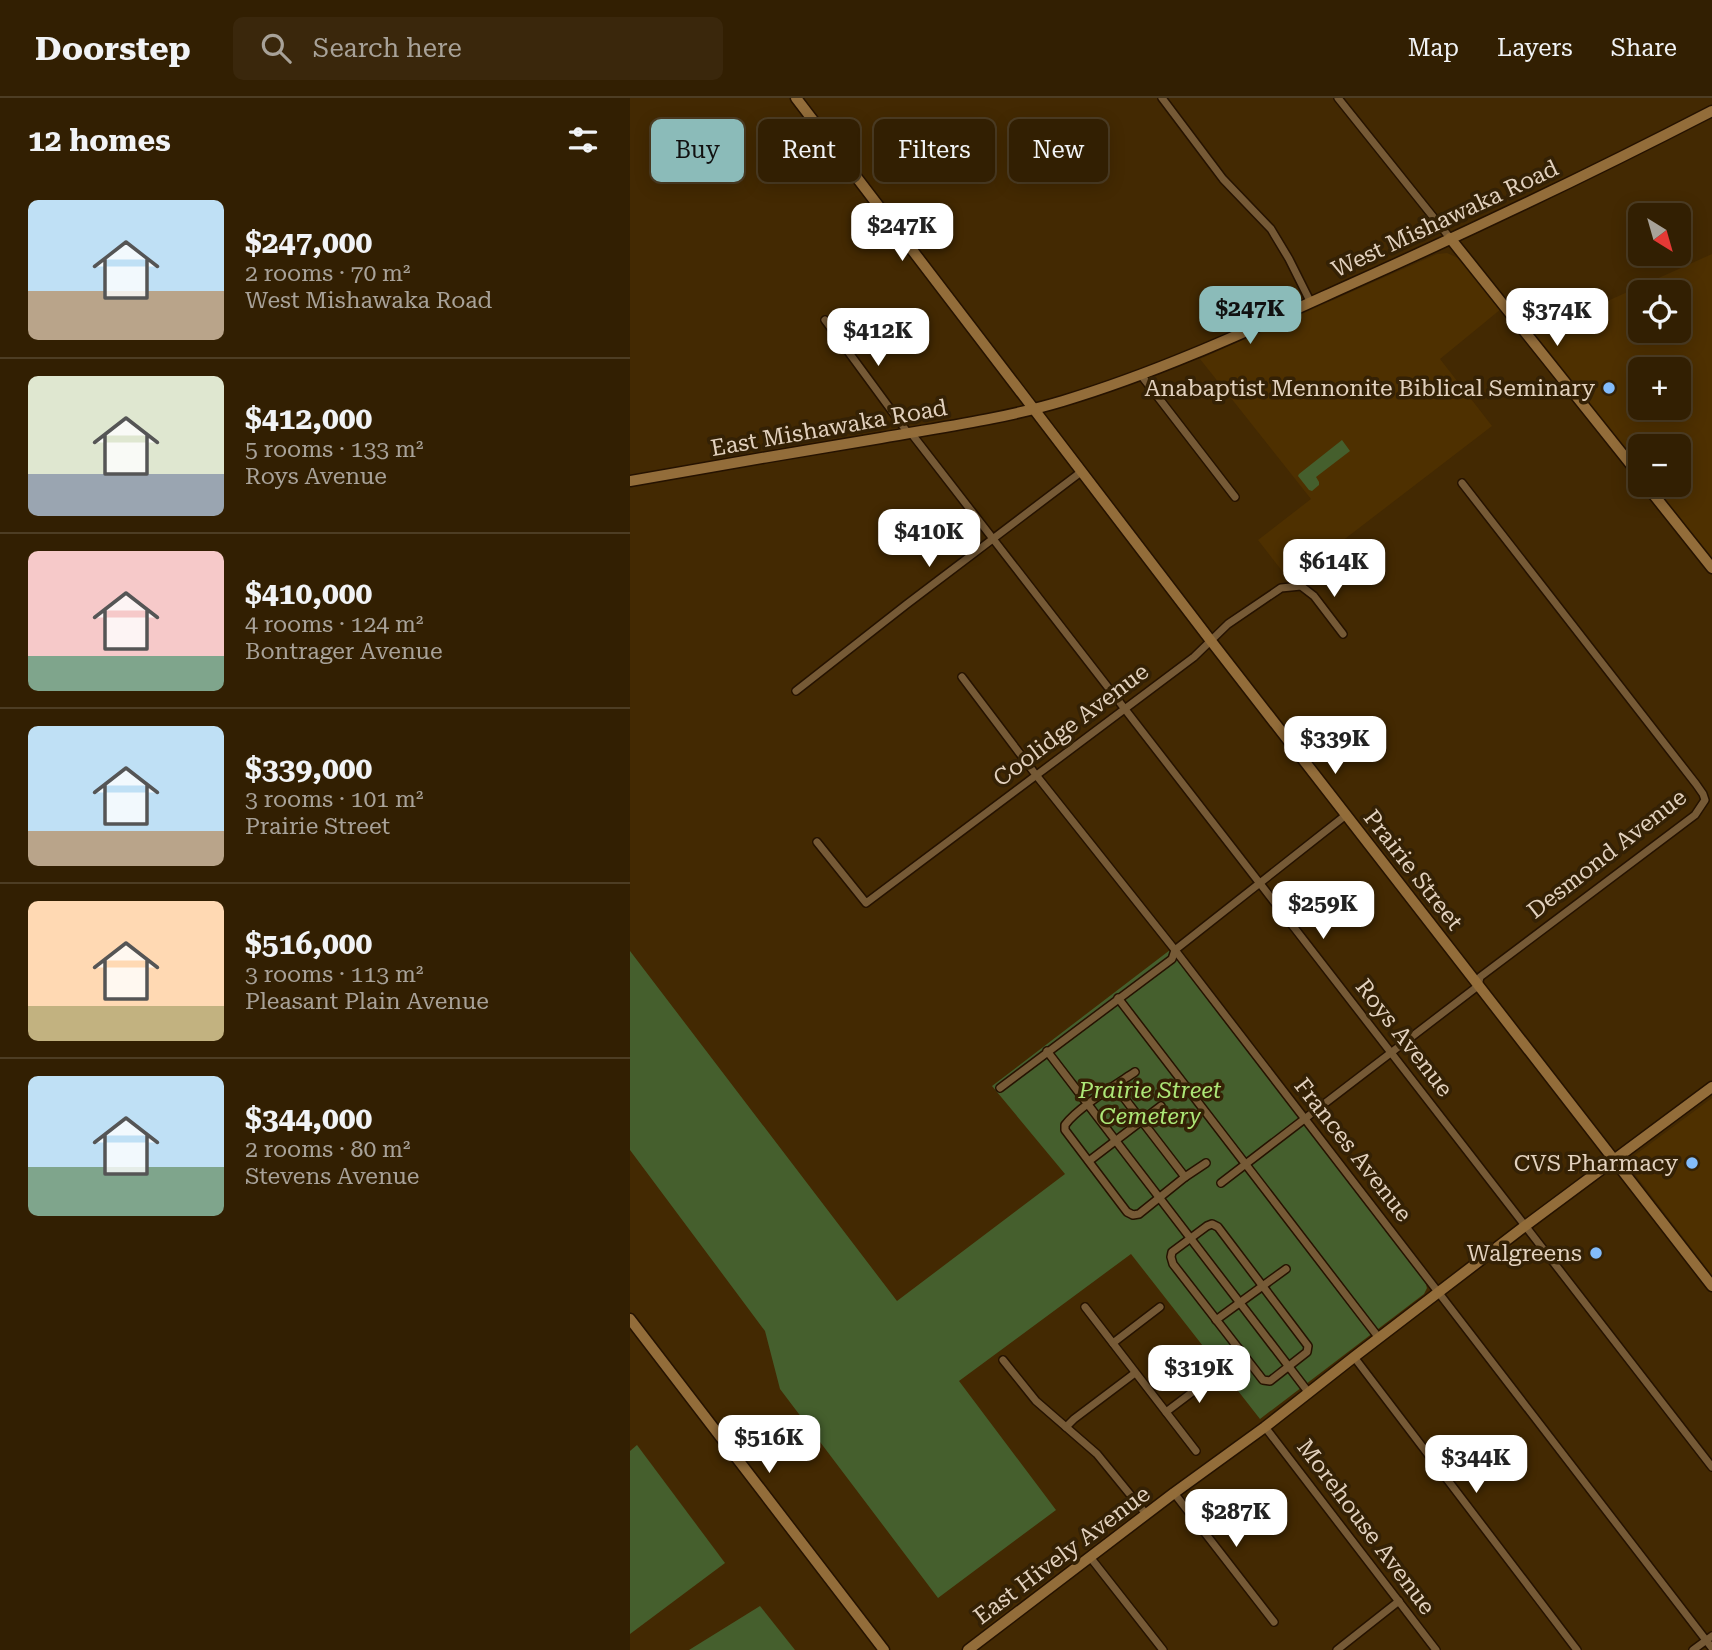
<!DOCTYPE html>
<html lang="en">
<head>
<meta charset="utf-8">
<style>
	:root { --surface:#321f02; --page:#3a270c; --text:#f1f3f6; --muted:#a8a299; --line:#4d3d24; --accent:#8bbbb9 }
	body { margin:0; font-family:"Roboto Serif",serif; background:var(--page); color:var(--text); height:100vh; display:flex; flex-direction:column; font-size:26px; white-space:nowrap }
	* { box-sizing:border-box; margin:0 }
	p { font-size:23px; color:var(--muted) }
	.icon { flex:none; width:38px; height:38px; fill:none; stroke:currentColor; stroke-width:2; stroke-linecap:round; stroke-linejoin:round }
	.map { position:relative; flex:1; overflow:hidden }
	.details { display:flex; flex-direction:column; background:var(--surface); width:630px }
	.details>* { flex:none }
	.banner { position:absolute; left:21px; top:21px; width:665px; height:63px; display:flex; gap:14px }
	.needle { width:46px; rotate:143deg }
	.buttons { position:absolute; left:998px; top:105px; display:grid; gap:14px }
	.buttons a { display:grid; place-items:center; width:63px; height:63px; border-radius:10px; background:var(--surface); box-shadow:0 4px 18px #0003,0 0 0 2px var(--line); font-size:35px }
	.price { position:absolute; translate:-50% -60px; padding:0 16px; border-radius:14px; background:#fff; color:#222; font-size:23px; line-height:46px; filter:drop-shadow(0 2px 4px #0008) }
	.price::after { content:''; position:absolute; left:50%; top:42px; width:21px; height:16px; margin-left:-10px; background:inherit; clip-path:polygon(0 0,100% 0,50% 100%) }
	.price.selected { background:var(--accent); color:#111 }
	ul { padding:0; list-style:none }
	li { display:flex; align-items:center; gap:21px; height:175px; padding:0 28px }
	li+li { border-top:2px solid var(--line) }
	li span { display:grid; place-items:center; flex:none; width:196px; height:140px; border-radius:10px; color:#555 }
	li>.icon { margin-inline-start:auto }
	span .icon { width:84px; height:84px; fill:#fffc; stroke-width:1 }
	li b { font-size:30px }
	h2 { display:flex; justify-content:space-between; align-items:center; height:84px; padding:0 28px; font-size:30px }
	.tag { padding:0 24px; border-radius:10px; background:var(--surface); box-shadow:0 4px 18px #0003,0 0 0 2px var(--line); font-size:24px; line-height:63px }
	.tag.selected { background:var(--accent); color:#111 }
	header { display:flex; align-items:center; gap:42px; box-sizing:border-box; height:98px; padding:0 35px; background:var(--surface); border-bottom:2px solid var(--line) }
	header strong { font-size:33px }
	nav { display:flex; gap:38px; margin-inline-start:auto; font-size:24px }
	.search { width:490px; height:63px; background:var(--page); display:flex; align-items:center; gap:18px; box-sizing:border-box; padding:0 24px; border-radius:10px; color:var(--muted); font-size:26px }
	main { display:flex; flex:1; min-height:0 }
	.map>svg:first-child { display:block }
	.built { fill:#4e3000; fill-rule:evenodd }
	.green { fill:#455f2d }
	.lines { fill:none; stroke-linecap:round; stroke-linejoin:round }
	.street-casing { stroke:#251200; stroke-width:10 }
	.secondary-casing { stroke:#251200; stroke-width:13 }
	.street { stroke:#765a36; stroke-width:7 }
	.secondary { stroke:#936d3a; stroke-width:10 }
	.poi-dot { fill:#83bcfb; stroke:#342105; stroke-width:2.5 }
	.labels { text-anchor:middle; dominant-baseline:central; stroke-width:7; stroke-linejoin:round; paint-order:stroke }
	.street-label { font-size:23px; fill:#e2d1be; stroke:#342105 }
	.poi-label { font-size:23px; fill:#e2d1be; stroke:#342105; text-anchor:end }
	.park-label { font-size:23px; font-style:italic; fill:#ade777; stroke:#342105 }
</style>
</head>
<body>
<header>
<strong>Doorstep</strong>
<div class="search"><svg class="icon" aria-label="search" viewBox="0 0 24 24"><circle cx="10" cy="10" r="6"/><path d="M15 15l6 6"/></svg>Search here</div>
<nav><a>Map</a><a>Layers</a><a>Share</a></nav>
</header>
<main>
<section class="details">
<h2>12 homes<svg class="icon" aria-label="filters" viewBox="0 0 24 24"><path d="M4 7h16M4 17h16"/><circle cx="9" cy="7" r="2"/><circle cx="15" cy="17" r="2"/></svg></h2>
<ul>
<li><span style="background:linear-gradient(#bfe0f5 65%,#b9a48a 0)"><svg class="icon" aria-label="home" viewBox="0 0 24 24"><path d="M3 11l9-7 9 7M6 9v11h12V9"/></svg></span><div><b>$247,000</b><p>2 rooms · 70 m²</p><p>West Mishawaka Road</p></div></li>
<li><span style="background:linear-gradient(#dfe7d0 70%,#9aa5b1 0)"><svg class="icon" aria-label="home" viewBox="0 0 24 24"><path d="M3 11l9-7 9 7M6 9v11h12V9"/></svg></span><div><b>$412,000</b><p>5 rooms · 133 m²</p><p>Roys Avenue</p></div></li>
<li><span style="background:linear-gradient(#f6c9c9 75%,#7fa58c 0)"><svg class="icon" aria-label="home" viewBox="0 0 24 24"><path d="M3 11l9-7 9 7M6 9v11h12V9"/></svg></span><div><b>$410,000</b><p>4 rooms · 124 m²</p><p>Bontrager Avenue</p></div></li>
<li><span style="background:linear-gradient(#bfe0f5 75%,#b9a48a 0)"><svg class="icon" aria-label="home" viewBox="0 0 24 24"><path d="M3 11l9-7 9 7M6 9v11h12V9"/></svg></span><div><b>$339,000</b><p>3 rooms · 101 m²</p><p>Prairie Street</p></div></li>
<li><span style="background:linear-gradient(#ffd9b3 75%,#c2b280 0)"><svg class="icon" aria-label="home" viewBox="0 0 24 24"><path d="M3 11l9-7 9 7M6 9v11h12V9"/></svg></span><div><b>$516,000</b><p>3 rooms · 113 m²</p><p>Pleasant Plain Avenue</p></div></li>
<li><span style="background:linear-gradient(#bfe0f5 65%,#7fa58c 0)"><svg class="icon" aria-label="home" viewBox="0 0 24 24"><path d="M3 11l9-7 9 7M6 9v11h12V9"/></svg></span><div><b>$344,000</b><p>2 rooms · 80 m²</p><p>Stevens Avenue</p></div></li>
</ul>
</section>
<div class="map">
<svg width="1082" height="1552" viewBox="0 0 1082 1552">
	<rect width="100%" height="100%" fill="#432902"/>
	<g class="built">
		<polygon points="817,155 828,160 871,211 810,261 862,328 660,483 628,442 681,401 570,261 807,156"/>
		<path d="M1082,156V460L1024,387H1048V348H1010V369L904,236ZM1010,194H1048V233H1010ZM1010,271H1048V310H1010Z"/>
		<polygon points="1082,1000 1082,1177 998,1067 997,1063"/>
	</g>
	<g class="green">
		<polygon points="712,342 720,353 686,379 689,384 689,387 682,393 679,392 668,378 669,376"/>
		<polygon points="540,852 795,1183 797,1190 794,1196 630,1321 501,1156 329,1283 426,1412 308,1500 150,1291 135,1233 0,1052 0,853 267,1203 435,1076 362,988"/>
		<polygon points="7,1347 95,1465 0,1536 0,1353"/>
		<polygon points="130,1508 165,1552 59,1552"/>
	</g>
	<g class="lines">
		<defs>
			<g id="street">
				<polyline points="532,0 593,81 641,131 659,161 681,205"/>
				<polyline points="708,0 820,140"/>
				<polyline points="195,222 278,335"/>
				<polyline points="511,277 605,399"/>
				<polyline points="281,335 1082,1369"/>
				<polyline points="332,579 406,677 545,852 1082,1550"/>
				<polyline points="166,593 277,506 451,374"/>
				<polyline points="187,744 236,805 564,559 598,526 651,490 671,488 684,498 713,536"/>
				<polyline points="488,900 749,1240"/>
				<polyline points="417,953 679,1295"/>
				<path d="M485,988L555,1079L509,1116L503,1117L497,1114L435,1032V1027C447,1010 487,986 505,974"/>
				<polyline points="370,990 542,861 545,852 716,717"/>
				<polyline points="459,1063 531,1008"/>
				<polyline points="555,1079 576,1065"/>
				<polyline points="591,1085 848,888 850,879 1065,717 1075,702 1073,696 1066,686 832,385"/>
				<polygon points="582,1126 588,1129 678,1248 677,1254 640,1283 633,1282 543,1166 541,1159 542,1154 577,1128"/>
				<polyline points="455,1209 566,1353"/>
				<polyline points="586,1222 656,1171"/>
				<polyline points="483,1245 530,1209"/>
				<polyline points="724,1259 947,1552"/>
				<polyline points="373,1262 406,1303 467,1356 516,1416"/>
				<polyline points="536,1314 585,1277"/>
				<polyline points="436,1329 444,1321 505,1275"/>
				<polyline points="635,1329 806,1552"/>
				<polyline points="544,1395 644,1524"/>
				<polyline points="460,1459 533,1552"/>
				<polyline points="707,1552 769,1503"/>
				<polyline points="1063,1552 1082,1538"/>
			</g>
			<g id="secondary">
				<polyline points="166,0 581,543 1082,1188"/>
				<polyline points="820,140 1010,378"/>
				<path d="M0,383C84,368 167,354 251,340C312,329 373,321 433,303C530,274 624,230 717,188C840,133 962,75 1082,13"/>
				<polyline points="1016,387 1082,470"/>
				<polyline points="0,1221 254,1552"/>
				<polyline points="338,1552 544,1395 635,1329 724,1259 895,1128 1082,989"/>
			</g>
		</defs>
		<use href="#street" class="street-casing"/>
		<use href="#secondary" class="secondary-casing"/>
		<use href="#street" class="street"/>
		<use href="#secondary" class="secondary"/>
	</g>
	<g class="poi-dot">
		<circle cx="979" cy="290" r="7"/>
		<circle cx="1062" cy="1065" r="7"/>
		<circle cx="966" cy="1155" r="7"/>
	</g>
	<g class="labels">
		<g class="street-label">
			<text transform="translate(815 121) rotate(-25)">West Mishawaka Road</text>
			<text transform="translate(199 330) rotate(-10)">East Mishawaka Road</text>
			<text transform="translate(441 627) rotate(-37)">Coolidge Avenue</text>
			<text transform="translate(977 756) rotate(-38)">Desmond Avenue</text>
			<text transform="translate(783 772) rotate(52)">Prairie Street</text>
			<text transform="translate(774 940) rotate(52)">Roys Avenue</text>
			<text transform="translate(723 1052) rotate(52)">Frances Avenue</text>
			<text transform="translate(736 1429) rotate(53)">Morehouse Avenue</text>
			<text transform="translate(432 1457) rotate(-37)">East Hively Avenue</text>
		</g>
		<g class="poi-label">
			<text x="965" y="290">Anabaptist Mennonite Biblical Seminary</text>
			<text x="1048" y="1065">CVS Pharmacy</text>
			<text x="952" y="1155">Walgreens</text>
		</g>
		<g class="park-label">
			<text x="520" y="992">Prairie Street<tspan x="520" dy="26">Cemetery</tspan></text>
		</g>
	</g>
</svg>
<div class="buttons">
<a><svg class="needle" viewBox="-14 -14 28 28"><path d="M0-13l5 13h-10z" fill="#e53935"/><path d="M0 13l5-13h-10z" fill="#a8a299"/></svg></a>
<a><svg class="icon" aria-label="locate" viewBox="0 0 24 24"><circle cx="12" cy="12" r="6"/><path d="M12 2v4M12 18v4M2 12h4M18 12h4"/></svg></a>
<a>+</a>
<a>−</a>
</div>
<b class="price" style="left:272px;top:165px">$247K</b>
<b class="price selected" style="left:620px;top:248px">$247K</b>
<b class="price" style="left:927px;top:250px">$374K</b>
<b class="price" style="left:248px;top:270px">$412K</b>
<b class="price" style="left:299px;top:471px">$410K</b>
<b class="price" style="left:704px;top:501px">$614K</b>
<b class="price" style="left:705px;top:678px">$339K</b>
<b class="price" style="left:693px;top:843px">$259K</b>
<b class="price" style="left:569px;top:1307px">$319K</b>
<b class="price" style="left:139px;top:1377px">$516K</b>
<b class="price" style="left:846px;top:1397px">$344K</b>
<b class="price" style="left:606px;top:1451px">$287K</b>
<div class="banner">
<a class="tag selected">Buy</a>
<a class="tag">Rent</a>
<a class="tag">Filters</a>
<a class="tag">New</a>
</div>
</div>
</main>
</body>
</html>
